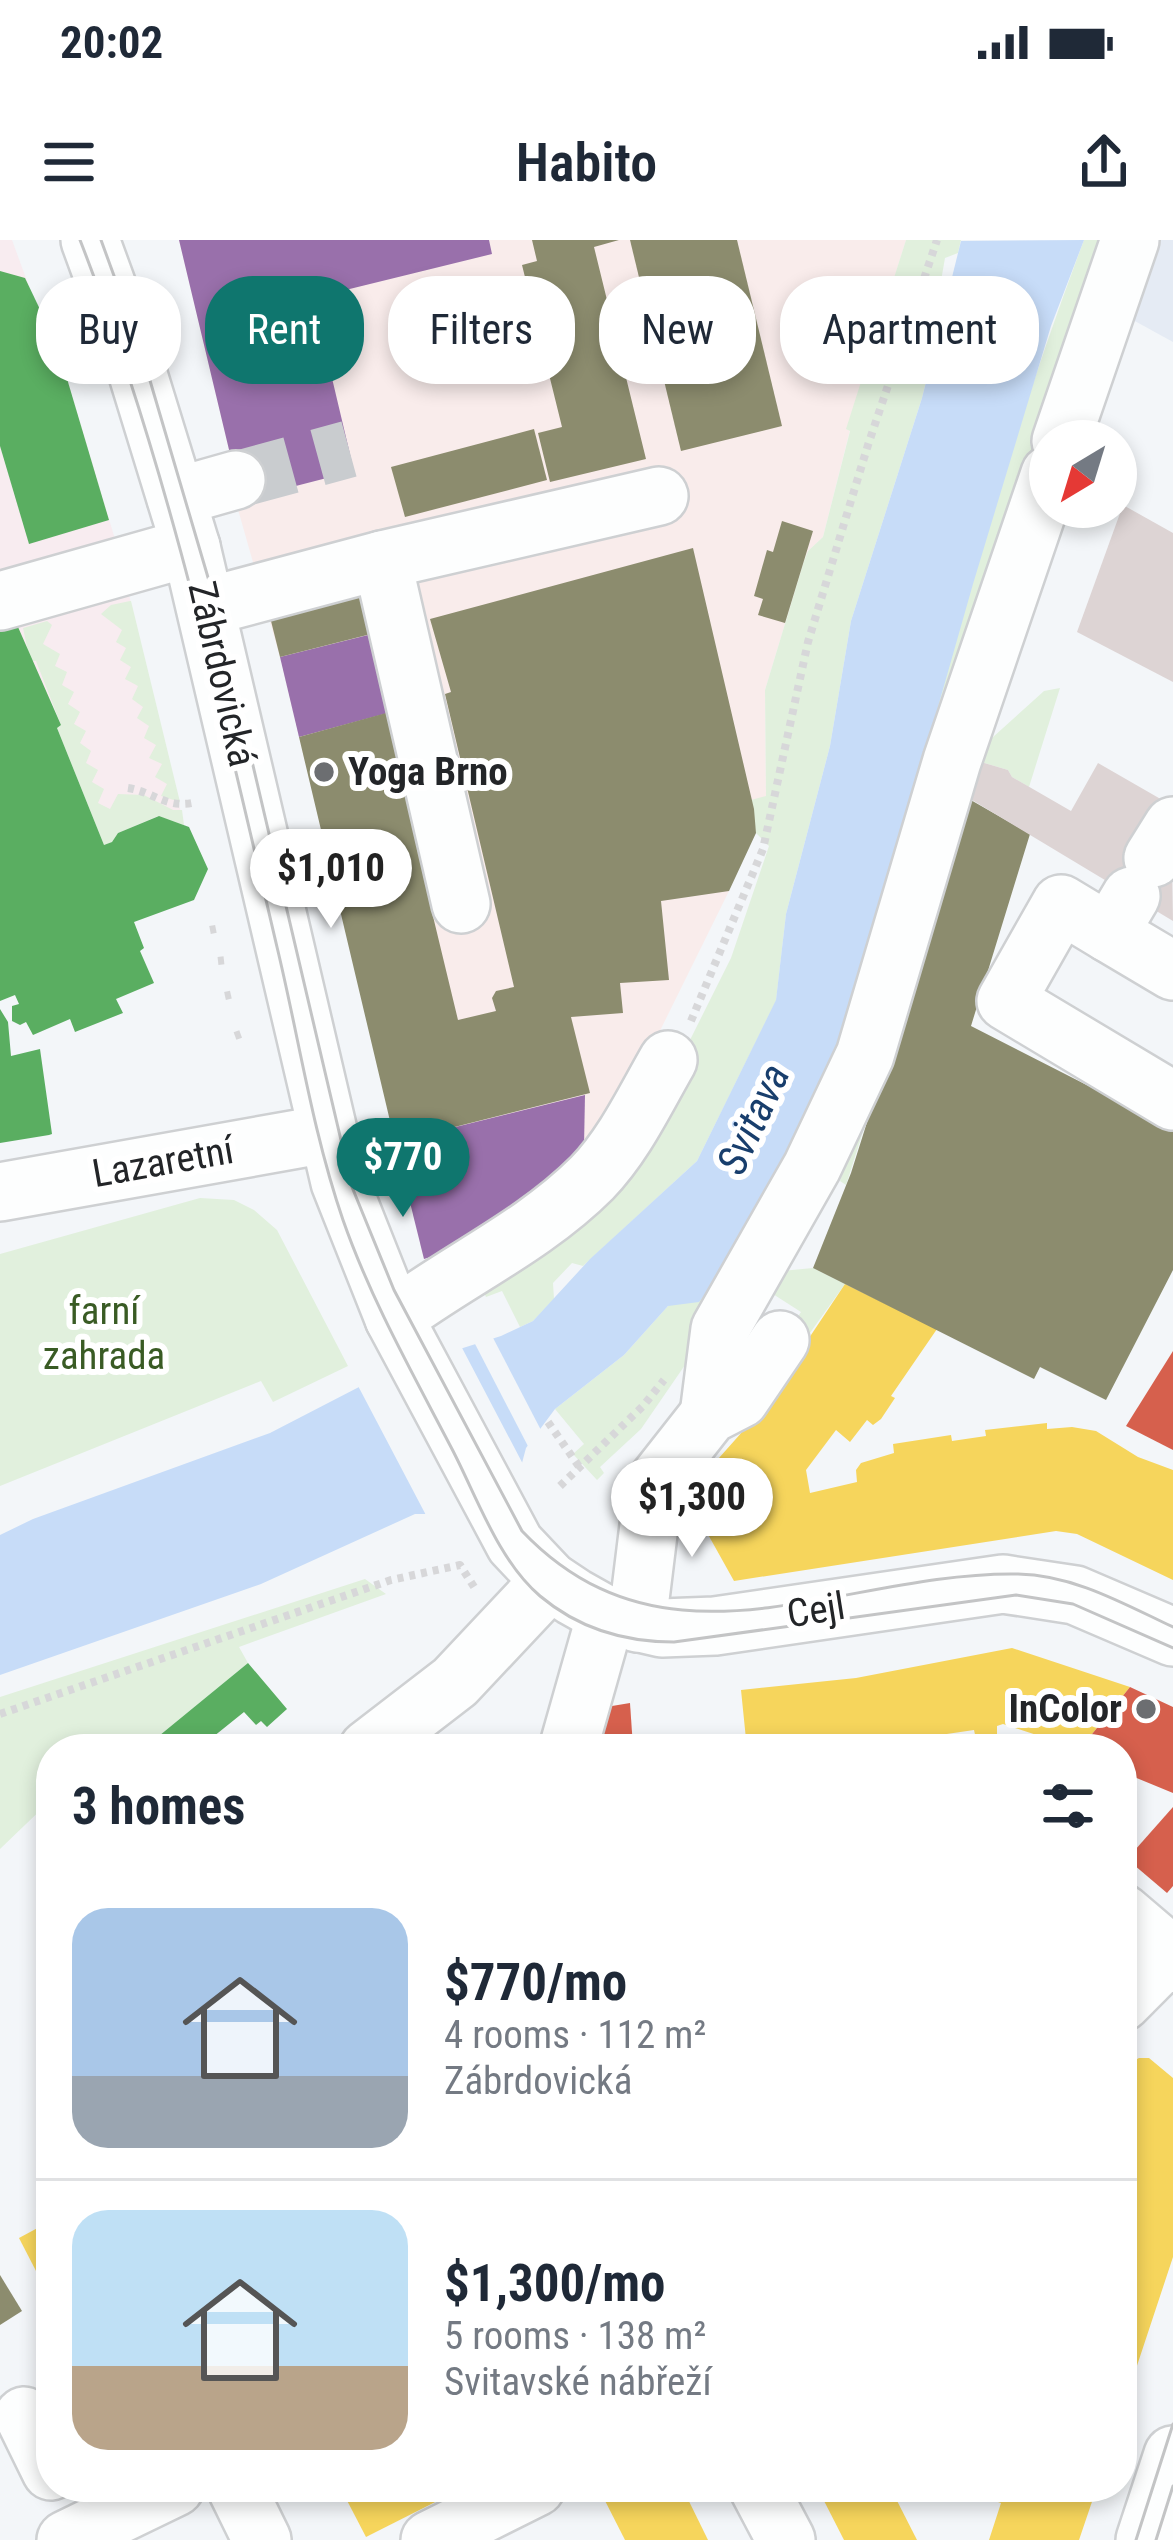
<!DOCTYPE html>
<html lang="en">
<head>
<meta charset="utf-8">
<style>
	:root { --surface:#fff; --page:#f2f2f3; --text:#1f2937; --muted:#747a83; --line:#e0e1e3; --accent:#0f766e }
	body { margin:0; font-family:"Roboto Condensed",sans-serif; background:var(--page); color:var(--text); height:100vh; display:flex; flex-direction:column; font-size:45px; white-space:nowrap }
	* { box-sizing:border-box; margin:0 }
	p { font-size:39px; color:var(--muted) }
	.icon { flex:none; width:66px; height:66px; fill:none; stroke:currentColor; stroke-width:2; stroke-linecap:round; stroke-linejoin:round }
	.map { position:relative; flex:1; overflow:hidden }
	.details { position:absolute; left:36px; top:1494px; width:1101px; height:768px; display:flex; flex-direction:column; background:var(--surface); border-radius:48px; box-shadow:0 6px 18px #0003 }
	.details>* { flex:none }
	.banner { position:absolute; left:36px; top:36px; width:1101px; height:108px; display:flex; gap:24px }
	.needle { width:78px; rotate:218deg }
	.controls { position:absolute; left:1029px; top:180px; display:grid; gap:24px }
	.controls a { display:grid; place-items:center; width:108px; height:108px; border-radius:50%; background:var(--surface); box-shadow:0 6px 18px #0003; font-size:60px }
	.price { position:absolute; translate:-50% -102px; padding:0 27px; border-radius:42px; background:#fff; color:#222; font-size:39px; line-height:78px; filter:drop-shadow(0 3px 6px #0008) }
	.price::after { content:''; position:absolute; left:50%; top:72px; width:36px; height:27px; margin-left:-18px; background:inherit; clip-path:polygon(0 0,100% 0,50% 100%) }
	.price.selected { background:var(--accent); color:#fff }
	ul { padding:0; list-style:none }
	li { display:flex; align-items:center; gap:36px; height:300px; padding:0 36px }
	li+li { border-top:3px solid var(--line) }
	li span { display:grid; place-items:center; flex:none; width:336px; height:240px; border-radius:36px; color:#555 }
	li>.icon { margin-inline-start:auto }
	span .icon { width:144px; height:144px; fill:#fffc; stroke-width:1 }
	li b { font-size:51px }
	h2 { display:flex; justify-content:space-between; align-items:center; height:144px; padding:0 36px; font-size:51px }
	.chip { padding:0 42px; border-radius:48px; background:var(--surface); box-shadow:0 6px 18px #0003; font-size:42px; line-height:108px }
	.chip.selected { background:var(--accent); color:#fff }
	.status { display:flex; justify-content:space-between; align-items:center; height:84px; padding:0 60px; background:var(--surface); direction:ltr }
	.status svg { height:33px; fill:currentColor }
	header { display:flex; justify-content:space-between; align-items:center; height:156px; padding:0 36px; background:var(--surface); font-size:54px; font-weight:600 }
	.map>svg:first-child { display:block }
	.built { fill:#e5ebf4 }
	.industrial { fill:#f9eceb }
	.medical { fill:#f8ecf0 }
	.green { fill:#e1f0dd }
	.water { fill:#c7dcf8 }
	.pier { fill:#f3f6f9 }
	.homes { fill:#f6d55c }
	.shops { fill:#d6604d }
	.offices { fill:#9970ab }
	.public { fill:#5aae61 }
	.industry { fill:#8c8c6e }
	.building { fill:#ddd4d4 }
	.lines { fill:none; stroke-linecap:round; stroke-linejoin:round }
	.minor-tunnel { stroke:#c9cccf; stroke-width:57; stroke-dasharray:57 28; stroke-linecap:butt }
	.minor-casing { stroke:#ced0d2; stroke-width:62 }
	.path { stroke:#d7d7d9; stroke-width:8; stroke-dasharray:6 6; stroke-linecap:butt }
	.minor { stroke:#fdfefe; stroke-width:57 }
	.tram { stroke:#c3c4c5; stroke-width:3 }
	.poi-dot { fill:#6c6e71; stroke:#fff; stroke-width:4.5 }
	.labels { text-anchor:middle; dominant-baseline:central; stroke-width:12; stroke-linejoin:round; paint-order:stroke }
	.street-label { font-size:39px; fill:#232528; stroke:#fff }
	.poi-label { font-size:39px; font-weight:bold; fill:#232528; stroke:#fff; text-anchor:start }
	.park-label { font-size:39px; fill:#395b24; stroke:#fff }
	.water-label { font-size:42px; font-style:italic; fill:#183e6c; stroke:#fff }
</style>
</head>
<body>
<div class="status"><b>20:02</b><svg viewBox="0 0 49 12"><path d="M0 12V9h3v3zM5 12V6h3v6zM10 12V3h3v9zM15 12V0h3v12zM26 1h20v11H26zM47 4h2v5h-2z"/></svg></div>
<header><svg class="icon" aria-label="menu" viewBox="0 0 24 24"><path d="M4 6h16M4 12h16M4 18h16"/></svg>Habito<svg class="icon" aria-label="share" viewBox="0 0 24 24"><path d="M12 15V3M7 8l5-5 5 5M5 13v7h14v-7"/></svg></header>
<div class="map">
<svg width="1173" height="2300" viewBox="0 0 1173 2300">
	<rect width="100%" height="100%" fill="#f3f6f9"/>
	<polygon class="built" points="1160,0 1173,0 1173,102 1133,80"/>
	<polygon class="industrial" points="179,0 906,0 847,189 850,190 823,297 808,311 804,321 765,450 766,557 729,651 607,898 471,1008 424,1019 280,417 237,266 241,260"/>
	<polygon class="medical" points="0,0 12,0 56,120 61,119 118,309 184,585 158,576 118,593 112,602 104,605 57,488 61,485 51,461 0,482"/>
	<g class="green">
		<polygon points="906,0 961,0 958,13 945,18 941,41 950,43 922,158 851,381 830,506 786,674 776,761 697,921 583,1026 572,1023 553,1043 554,1059 533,1081 520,1087 502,1051 486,1057 481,1046 669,842 731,718 769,606 756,593 751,560 766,556 765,450 804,321 808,311 823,297 850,191 846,189"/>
		<path d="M1084,0H1121L841,807C918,537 985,262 1084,0Z"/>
		<polygon points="130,361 131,361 180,562 161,556 167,544 155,537 162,524 149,518 156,505 144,498 149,486 137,478 143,467 132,459 138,446 125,439 131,427 120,420 126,408 116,402 122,390 101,374 111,365"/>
		<polygon points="47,381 52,385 43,404 60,414 55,426 67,432 62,445 74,452 68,464 80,472 74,484 86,491 80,503 91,511 86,523 98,530 92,542 104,549 98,563 110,569 118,554 144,555 173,570 182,570 184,585 158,576 118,593 112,602 104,605 57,488 61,485 36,421 30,421 23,388"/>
		<polygon points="1060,448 1029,547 1012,537 1008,530 981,522 846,945 840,941 972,516 1044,451"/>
		<polygon points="200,958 234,960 254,970 277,990 348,1126 273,1162 261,1141 0,1246 0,1014"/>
		<polygon points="747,1004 691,1092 685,1125 641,1189 600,1227 604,1233 597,1240 573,1214 584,1204 555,1169 624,1115 668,1066"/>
		<polygon points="813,1028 845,1044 802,1104 787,1094 801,1072 762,1047 771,1032"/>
		<polygon points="365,1339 386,1354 239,1407 248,1423 143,1509 118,1509 114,1505 109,1509 51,1509 51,1560 0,1609 0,1457"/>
	</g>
	<polygon class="water" points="1084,0 1051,86 973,344 841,807 747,1004 699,1062 668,1066 624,1115 555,1169 526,1208 522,1223 425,1274 415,1274 261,1344 0,1435 0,1295 33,1279 270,1193 359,1147 362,1152 444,1114 501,1096 533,1081 590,1019 697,921 776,760 786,674 830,506 851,381 922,158 961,1"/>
	<g class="pier">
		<polygon points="491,1094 543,1194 531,1212 473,1100"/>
		<polygon points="460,1104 525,1228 448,1265 428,1279 356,1142 365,1145 442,1108"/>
	</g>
	<g class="homes">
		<polygon points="845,1044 937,1089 891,1156 895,1158 881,1179 873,1185 867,1180 850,1202 836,1190 806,1230 810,1253 857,1242 856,1230 861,1223 894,1213 893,1204 951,1195 952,1201 986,1196 985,1190 1047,1183 1047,1189 1072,1187 1096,1191 1138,1217 1173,1230 1173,1340 1077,1294 1056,1291 734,1341 686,1255 759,1173"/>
		<polygon points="1012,1408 1130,1447 1080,1509 1049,1509 1055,1501 1003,1484 997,1486 997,1503 977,1504 974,1490 906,1500 901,1509 818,1509 817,1504 747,1509 741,1450 856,1438"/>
		<polygon points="1139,1818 1149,1818 1173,1838 1173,2017 1123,2168 1122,1939 1128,1929 1122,1924 1122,1827"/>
		<polygon points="45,1984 51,1996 51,2060 19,1998"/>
		<polygon points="340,2247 465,2247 366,2297"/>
		<polygon points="598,2247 682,2247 708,2300 625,2300"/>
		<polygon points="835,2247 890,2247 917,2300 844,2300 821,2255"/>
		<polygon points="999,2247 1097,2247 1079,2300 989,2300 1001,2263 995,2261"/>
	</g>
	<g class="shops">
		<polygon points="1173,1111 1173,1210 1126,1186"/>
		<polygon points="1130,1447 1173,1467 1173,1553 1122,1532 1122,1509 1080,1509"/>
		<polygon points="630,1463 633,1507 599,1509 594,1469"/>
		<polygon points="1173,1567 1173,1646 1167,1653 1127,1619"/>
	</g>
	<g class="offices">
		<polygon points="179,0 489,0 492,14 313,58 354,231 241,260"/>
		<polygon points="380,392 399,470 299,497 280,417"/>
		<polygon points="585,855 584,906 505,994 424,1019 395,902"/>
	</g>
	<g class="public">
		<polygon points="0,31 25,38 57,105 109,280 29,304 0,206"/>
		<polygon points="18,387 61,485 57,488 104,605 112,602 118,593 159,576 189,587 208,629 194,660 134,682 144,708 140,711 154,743 116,759 123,773 75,792 70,779 33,795 26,782 20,785 12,781 12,766 19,764 15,755 0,761 0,392"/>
		<polygon points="0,769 8,782 11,816 40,809 52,894 49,895 0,903"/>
		<polygon points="248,1423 287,1469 267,1487 261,1481 256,1485 244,1472 198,1509 143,1509"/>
	</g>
	<g class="industry">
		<polygon points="532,0 619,0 594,7 646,219 550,242 538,193 562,187 522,25 537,21"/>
		<polygon points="630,0 737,0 782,186 681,211"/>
		<polygon points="534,189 547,240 405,277 391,227"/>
		<polygon points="782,281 813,291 785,383 758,375 763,359 754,356 767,310 773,312"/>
		<polygon points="693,308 754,569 756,593 729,651 661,661 669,740 620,743 623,773 571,777 590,853 395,902 299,497 386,473 421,619 445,664 431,668 458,780 496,771 492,758 496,751 514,747 445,454 451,452 430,379"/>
		<polygon points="362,342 375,393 280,417 268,369"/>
		<polygon points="969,559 1030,594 971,786 1173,889 1173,1030 1106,1160 1040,1127 1034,1139 813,1028 851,933"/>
		<polygon points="0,2035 22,2071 0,2085"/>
	</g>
	<g class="building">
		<polygon points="1123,265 1173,293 1173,442 1077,392"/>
		<polygon points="981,522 1008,530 1012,537 1071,571 1098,523 1171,565 1173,681 972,560"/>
	</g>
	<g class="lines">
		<polyline class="minor-tunnel" points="236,240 349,209"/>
		<defs>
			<g id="minor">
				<polyline points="90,0 132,115 191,307 340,942 394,1078 515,1304 550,1341 574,1357 606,1375 662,1388 715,1386 1003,1344 1075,1355 1173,1397"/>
				<polyline points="1061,201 1130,0"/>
				<polyline points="176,257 236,240"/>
				<polyline points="382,320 461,664"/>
				<polyline points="0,361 191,307"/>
				<polyline points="206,367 382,320 659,256"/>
				<polyline points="1153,618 1173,586"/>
				<polyline points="1131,656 1109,693 1173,731"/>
				<polyline points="1109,693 1061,664 1006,761 1173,861"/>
				<polyline points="0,952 326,894"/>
				<path d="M394,1078C459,1030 534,996 592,938C624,905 645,860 668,820"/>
				<polyline points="709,1175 720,1089 812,927 865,815 952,521 1050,234"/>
				<polyline points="637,1383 654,1245 709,1175 740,1159 780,1100"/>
				<polyline points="368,1509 455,1442 550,1341"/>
				<polyline points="568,1509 606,1375"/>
				<polyline points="1122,1673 1170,1714"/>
				<polyline points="1122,1762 1173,1711"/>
				<polyline points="24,2176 51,2231"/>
				<polyline points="236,2247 262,2300"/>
				<polyline points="758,2247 786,2300"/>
				<polyline points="66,2300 175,2247"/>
				<polyline points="430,2300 536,2247"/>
				<polyline points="1145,2300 1173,2215"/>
			</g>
		</defs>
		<use href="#minor" class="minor-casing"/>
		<g class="path">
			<path d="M128,548C153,552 166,568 192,563"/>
			<polyline points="210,690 220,688"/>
			<polyline points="218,721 227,720"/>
			<polyline points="225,756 234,754"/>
			<polyline points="691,781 763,609 808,402 868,205 937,0"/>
			<polyline points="235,796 246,792"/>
			<polyline points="548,1182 580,1228"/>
			<polyline points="560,1246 643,1166 664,1140"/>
			<polyline points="0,1474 391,1340 460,1325 476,1350"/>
		</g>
		<use href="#minor" class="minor"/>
		<g class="tram">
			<path d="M80,0C169,228 221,469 277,707C299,798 312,890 343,980C371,1060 413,1134 452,1209C477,1257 498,1320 540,1356C578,1388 624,1402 674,1402L1016,1355L1073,1364L1173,1408"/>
			<path d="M101,0L141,110L212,351L352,947L394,1050L522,1291C668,1444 842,1331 1018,1334C1074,1335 1124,1364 1173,1387"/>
			<polyline points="1136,2300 1173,2184"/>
			<polyline points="1156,2300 1173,2246"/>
		</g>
	</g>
	<g class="poi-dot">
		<circle cx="324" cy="532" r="12"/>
		<circle cx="1146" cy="1469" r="12"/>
	</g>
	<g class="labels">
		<g class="street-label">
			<text transform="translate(222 434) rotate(77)">Zábrdovická</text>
			<text transform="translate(163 922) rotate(-10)">Lazaretní</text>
			<text transform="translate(816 1370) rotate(-9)">Cejl</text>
		</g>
		<g class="poi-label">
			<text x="348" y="532">Yoga Brno</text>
			<text x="1122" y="1469" text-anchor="end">InColor</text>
		</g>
		<g class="park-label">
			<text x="104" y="1071">farní<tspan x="104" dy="45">zahrada</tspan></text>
		</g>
		<g class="water-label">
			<text transform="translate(753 879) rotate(-65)">Svitava</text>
		</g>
	</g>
</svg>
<div class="controls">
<a><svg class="needle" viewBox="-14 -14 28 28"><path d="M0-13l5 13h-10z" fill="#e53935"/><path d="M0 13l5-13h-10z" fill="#747a83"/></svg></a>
</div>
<b class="price" style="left:331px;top:691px">$1,010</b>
<b class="price selected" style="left:403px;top:980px">$770</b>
<b class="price" style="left:692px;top:1320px">$1,300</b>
<div class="banner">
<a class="chip">Buy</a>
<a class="chip selected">Rent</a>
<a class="chip">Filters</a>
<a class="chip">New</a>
<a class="chip">Apartment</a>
</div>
<section class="details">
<h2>3 homes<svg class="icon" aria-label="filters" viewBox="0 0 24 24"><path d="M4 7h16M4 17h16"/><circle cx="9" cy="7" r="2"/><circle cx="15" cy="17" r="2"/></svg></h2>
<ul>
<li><span style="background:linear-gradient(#a9c7e8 70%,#9aa5b1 0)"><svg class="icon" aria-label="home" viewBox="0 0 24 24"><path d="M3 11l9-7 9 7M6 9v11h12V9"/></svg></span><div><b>$770/mo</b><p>4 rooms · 112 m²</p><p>Zábrdovická</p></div></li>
<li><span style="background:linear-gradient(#bfe0f5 65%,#b9a48a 0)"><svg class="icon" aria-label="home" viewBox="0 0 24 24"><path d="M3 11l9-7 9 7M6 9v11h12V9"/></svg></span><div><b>$1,300/mo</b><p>5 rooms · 138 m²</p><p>Svitavské nábřeží</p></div></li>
</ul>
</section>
</div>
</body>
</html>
